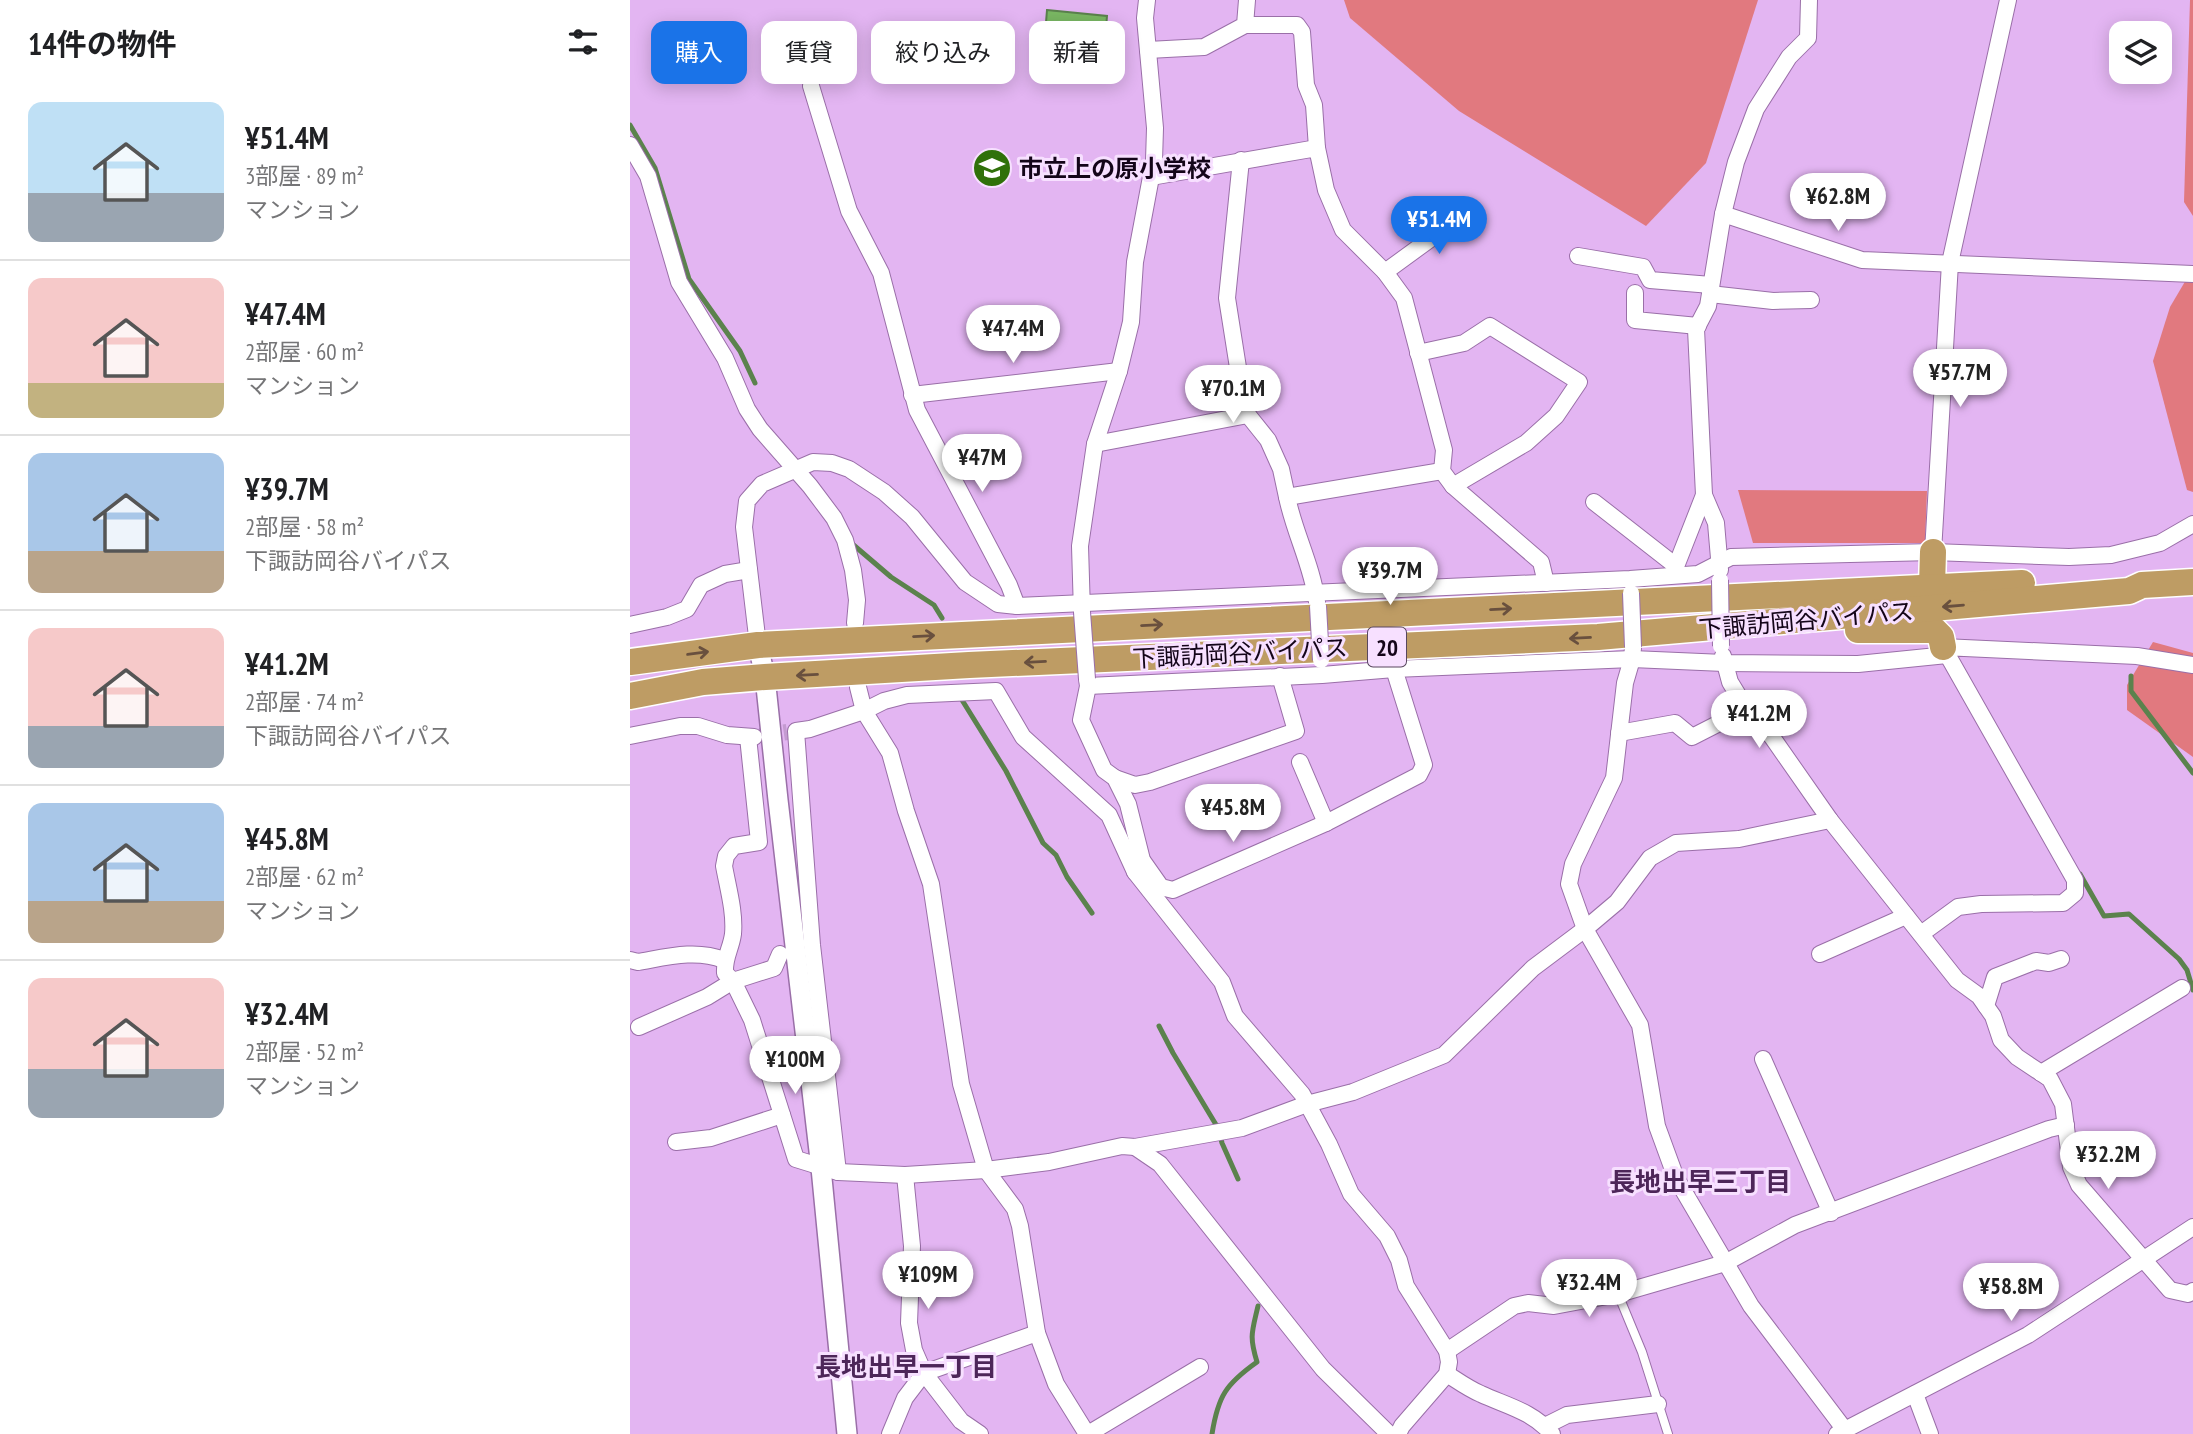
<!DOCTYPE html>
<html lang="ja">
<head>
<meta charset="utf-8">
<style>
	:root { --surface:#fff; --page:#f6f6f6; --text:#202124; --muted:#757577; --line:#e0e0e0; --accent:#1a73e8 }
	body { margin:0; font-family:"PT Sans Narrow","Noto Sans JP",sans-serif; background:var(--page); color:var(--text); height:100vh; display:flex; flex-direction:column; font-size:26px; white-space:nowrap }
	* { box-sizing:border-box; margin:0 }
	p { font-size:23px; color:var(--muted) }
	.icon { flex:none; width:38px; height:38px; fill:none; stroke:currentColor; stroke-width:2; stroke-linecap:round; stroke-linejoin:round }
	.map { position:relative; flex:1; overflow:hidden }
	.panel { display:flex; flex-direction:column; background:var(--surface); width:630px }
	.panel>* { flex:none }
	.hud { position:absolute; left:21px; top:21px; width:665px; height:63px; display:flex; gap:14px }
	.tools { position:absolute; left:1479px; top:21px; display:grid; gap:14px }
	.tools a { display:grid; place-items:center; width:63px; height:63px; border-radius:14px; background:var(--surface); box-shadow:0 4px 18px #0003; font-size:35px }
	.price { position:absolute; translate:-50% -60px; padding:0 16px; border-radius:24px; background:#fff; color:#222; font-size:23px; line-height:46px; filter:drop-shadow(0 2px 4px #0008) }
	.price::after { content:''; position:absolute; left:50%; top:42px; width:21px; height:16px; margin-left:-10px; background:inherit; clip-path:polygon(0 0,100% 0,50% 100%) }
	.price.active { background:var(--accent); color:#fff }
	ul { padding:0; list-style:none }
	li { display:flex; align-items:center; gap:21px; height:175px; padding:0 28px }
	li+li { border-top:2px solid var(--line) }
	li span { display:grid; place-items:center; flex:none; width:196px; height:140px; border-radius:14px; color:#555 }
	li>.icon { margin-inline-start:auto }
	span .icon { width:84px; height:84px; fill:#fffc; stroke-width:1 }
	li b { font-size:30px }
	h2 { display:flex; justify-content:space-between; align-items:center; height:84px; padding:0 28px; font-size:30px }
	.chip { padding:0 24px; border-radius:14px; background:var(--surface); box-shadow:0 4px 18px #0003; font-size:24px; line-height:63px }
	.chip.active { background:var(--accent); color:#fff }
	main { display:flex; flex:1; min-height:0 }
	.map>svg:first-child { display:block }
	.green { fill:#e1797f }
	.water { fill:#7ab863; stroke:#5b824d; stroke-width:2 }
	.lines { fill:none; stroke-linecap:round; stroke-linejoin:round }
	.stream { stroke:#5b824d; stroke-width:5 }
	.minor-tunnel { stroke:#c49bd1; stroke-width:16; stroke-dasharray:16 8; stroke-linecap:butt }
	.service-casing { stroke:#9a6fa8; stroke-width:10 }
	.minor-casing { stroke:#9a6fa8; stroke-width:18 }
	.tertiary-casing { stroke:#9a6fa8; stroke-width:22 }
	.trunk-casing { stroke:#fff; stroke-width:29 }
	.service { stroke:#fff; stroke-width:8 }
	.minor { stroke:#fff; stroke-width:16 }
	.tertiary { stroke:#fff; stroke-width:19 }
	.trunk { stroke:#be9c64; stroke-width:26 }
	.minor-bridge-casing { stroke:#9a6fa8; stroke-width:18; stroke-linecap:butt }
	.minor-bridge { stroke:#fff; stroke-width:16 }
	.oneway { stroke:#69503e }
	.labels { text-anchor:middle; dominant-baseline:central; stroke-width:6; stroke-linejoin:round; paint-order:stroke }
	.shield { fill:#f7e0ff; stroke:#58475e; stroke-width:2 }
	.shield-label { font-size:23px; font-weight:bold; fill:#140519 }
	.poi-label { font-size:24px; font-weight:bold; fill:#140519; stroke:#f7e0ff; text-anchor:start }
	.street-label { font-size:24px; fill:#140519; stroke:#f7e0ff }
	.neighbourhood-label { font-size:26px; font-weight:bold; fill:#4d2659; stroke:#f7e0ff }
</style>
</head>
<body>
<main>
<section class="panel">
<h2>14件の物件<svg class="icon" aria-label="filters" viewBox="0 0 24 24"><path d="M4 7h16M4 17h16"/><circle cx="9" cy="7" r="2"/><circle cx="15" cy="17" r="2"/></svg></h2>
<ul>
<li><span style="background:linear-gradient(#bfe0f5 65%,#9aa5b1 0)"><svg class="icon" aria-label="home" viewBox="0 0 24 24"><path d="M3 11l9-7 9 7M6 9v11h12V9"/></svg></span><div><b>¥51.4M</b><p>3部屋 · 89 m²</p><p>マンション</p></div></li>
<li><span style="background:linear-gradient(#f6c9c9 75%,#c2b280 0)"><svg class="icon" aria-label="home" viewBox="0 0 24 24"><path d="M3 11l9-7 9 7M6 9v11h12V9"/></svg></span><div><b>¥47.4M</b><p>2部屋 · 60 m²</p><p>マンション</p></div></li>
<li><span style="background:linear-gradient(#a9c7e8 70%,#b9a48a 0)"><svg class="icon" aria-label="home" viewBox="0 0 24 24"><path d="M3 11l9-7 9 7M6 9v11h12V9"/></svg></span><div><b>¥39.7M</b><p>2部屋 · 58 m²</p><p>下諏訪岡谷バイパス</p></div></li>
<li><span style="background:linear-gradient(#f6c9c9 70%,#9aa5b1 0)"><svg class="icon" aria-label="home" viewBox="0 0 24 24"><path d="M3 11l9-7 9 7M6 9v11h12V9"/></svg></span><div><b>¥41.2M</b><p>2部屋 · 74 m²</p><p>下諏訪岡谷バイパス</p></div></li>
<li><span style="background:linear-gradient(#a9c7e8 70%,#b9a48a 0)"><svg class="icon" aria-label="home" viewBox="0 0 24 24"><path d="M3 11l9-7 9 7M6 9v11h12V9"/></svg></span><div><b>¥45.8M</b><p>2部屋 · 62 m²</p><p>マンション</p></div></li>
<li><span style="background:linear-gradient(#f6c9c9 65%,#9aa5b1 0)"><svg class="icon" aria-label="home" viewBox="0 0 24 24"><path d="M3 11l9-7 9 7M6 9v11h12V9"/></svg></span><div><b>¥32.4M</b><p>2部屋 · 52 m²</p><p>マンション</p></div></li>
</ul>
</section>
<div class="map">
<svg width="1563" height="1434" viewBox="0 0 1563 1434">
	<rect width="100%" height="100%" fill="#e3b5f2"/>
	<g class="green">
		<polygon points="714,0 1128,0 1076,163 1016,226 829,111 720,18"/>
		<polygon points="1560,0 1563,0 1563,216 1554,202"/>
		<polygon points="1563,268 1563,492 1557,490 1523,361 1540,307"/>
		<polygon points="1108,490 1297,491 1295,543 1123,543"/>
		<polygon points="1523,642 1563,653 1563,757 1497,710 1497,685"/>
	</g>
	<g class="water">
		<polygon points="417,10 477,16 475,40 415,35"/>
		<polygon points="439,46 475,48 475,59 438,58"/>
	</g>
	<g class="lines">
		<g class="stream">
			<polyline points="0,125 25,168 59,279 110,351 125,383"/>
			<polyline points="220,542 261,577 304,605 312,618"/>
			<polyline points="1501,676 1501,691 1563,773"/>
			<polyline points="332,700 376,771 413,843 426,855 437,877 462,913"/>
			<polyline points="1450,874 1474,916 1499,914 1549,959 1557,970 1563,990"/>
			<polyline points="529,1026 543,1053 588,1128 592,1143 608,1179"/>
			<path d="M582,1434C588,1396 596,1384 627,1362C619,1336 622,1332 628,1306"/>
		</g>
		<polyline class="minor-tunnel" points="130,736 157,732"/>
		<defs>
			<polyline id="service" points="988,1294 1012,1352 1038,1434"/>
			<g id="minor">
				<polyline points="615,25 667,25 672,32 676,85 684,105 687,148"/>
				<polyline points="518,50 574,47 615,25 617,0"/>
				<polyline points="181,86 219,211 251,273 287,410 379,585 387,606"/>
				<polyline points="0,145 18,176 49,282 95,358 117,409 130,429 180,486 204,518 215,540 223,570 227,600 225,623"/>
				<polyline points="611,160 597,298 612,393 618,415 638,440 651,469 657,497 812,471"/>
				<polyline points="521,177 687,148 696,190 713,230 755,272 774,298 814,450 812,471 823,486 911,562 916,583"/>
				<polyline points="1093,214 1232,260 1563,274"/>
				<polyline points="948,256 1013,267 1020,280 1081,285"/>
				<polyline points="755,272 803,237 797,215"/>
				<polyline points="1005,293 1005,320 1068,326"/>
				<polyline points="1080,294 1143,301 1181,300"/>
				<polyline points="788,353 834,343 860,326 949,382 926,416 896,443 823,486"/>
				<polyline points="282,395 489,371"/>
				<polyline points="465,444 618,415"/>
				<path d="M657,497C664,532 682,565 687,602"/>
				<polyline points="964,502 1046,566"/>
				<polyline points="1303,552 1320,263 1378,0"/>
				<polyline points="1090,570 1086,523 1074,495 1066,329 1078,306 1093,214 1106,162 1126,109 1159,57 1178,38 1179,0"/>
				<polyline points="1043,574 1074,495"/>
				<polyline points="452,612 450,546 465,444 489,371 501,322 505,262 524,161 525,128 515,18 517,0"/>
				<polyline points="0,625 37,617 57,609 71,585 95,574 119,570"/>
				<polyline points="128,645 114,527 117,501 132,484 183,462 202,463 219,469 254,492 282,517 335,582 368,604 387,606 1000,579 1068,574 1101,557 1303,552 1439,557 1481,555 1530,543 1563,524"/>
				<polyline points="1003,647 1002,659 995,683 984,778 943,864 939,884 955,929 1010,1025 1027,1126 1046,1178 1121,1306 1215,1430"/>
				<polyline points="1093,656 1100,682 1114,705 1142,737 1200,820 1327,980 1349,996 1363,1016 1371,1040 1387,1057 1420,1079 1433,1104 1441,1167 1449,1185 1540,1290 1558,1294 1563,1291"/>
				<polyline points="457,679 458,686 451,720 474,770 485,778 498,804 512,860 531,887 543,890 696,823 789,775 794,765 764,669"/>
				<polyline points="458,686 692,675 764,669 1002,659 1094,663 1228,664 1317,655"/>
				<polyline points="228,687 234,711 260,753 276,811 301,884 331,1084 356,1170 385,1209 390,1226 407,1333 426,1384 457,1434"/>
				<polyline points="989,733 1045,723 1062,737 1109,713"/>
				<polyline points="0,736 50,726 68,726 97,735 124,737"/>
				<path d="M118,737L129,842L104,846L96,856L94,866C98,888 105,912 103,934C101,949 94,957 95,973L103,981L122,1020L166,1159L208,1172L275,1175L356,1170L419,1162L492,1146L505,1147L612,1128L677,1104L723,1092L814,1055L903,968L955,929L987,902L1020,858L1046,843L1109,839L1200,820"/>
				<polyline points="670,762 696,823"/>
				<polyline points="485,778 505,785 520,782 666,731 650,676"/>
				<polyline points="512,860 505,872 592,982 605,1016 672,1094 699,1144 721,1194 757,1236 769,1260 776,1286 817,1351 819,1362 817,1374 772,1426 768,1434"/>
				<polyline points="1291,934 1328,907 1351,904 1433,903 1445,893 1445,880 1313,647 1507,656 1563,665"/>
				<polyline points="1190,954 1276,916"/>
				<path d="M0,960L8,962C37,957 66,949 94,960"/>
				<polyline points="1356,1006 1365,977 1406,961 1419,963 1431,959"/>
				<polyline points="9,1027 77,997 103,981 144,968 150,954"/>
				<polyline points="1133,1059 1201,1213"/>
				<polyline points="1411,1073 1552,988"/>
				<polyline points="46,1142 81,1138 152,1115"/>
				<polyline points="505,1147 530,1164 693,1369 759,1434"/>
				<polyline points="208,1172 182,945 166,731 180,729 234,711 254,701 277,695 366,691 393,737 479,815 505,872"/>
				<polyline points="817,1351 884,1306 898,1303 924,1306 988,1294 1095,1263 1165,1225 1419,1129 1436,1125"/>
				<path d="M817,1374C828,1381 839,1389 851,1394C877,1406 902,1411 922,1434"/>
				<polyline points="1285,1394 1300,1434"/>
				<polyline points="915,1426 937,1415 1028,1404"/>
				<polyline points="260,1434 275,1398 294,1373 284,1350 279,1323 282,1246 275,1175"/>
				<polyline points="350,1434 331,1421 294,1373 407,1333"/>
				<polyline points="458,1434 570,1367"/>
				<polyline points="1207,1434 1398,1335 1563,1227"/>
			</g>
			<polyline id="tertiary" points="128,645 135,677 148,800 191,1168 217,1434"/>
			<g id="trunk">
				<polyline points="1302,586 1303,552"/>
				<polyline points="1228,630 1304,630 1311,637 1313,647"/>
				<polyline points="0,662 128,645 1392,583"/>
				<polyline points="0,696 73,682 135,677 339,665 968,637 1499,591 1512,585 1563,582"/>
			</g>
		</defs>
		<use href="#service" class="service-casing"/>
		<use href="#minor" class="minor-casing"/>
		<use href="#tertiary" class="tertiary-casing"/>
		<use href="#trunk" class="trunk-casing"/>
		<use href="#service" class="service"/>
		<use href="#minor" class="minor"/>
		<use href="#tertiary" class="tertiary"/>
		<use href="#trunk" class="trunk"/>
		<defs>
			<g id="minor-bridge">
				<polyline points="1090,580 1091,646"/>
				<polyline points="1001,593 1003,647"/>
				<polyline points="688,606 691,660"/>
				<polyline points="452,612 457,679"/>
			</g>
		</defs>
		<use href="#minor-bridge" class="minor-bridge-casing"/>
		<use href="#minor-bridge" class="minor-bridge"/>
	</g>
	<defs><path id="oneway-shaft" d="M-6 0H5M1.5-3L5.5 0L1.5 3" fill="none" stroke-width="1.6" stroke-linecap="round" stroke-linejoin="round" transform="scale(1.75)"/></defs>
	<g class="oneway">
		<use href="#oneway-shaft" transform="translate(1323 606) rotate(175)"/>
		<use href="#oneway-shaft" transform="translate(871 609) rotate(-3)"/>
		<use href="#oneway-shaft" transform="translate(522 625) rotate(-3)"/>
		<use href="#oneway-shaft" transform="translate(294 636) rotate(-3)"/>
		<use href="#oneway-shaft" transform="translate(950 638) rotate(177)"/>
		<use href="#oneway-shaft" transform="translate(68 653) rotate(-8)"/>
		<use href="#oneway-shaft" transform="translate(405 662) rotate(177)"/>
		<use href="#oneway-shaft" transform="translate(177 675) rotate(177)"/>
	</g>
	<defs>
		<symbol id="school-disc" viewBox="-11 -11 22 22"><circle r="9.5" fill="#30710a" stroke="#f7e0ff"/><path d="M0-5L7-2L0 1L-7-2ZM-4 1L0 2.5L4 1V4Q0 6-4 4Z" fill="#fff"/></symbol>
	</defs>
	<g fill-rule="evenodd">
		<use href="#school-disc" x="340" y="146" width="44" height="44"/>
	</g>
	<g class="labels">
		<rect class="shield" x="738" y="627.5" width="38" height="39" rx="5"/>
		<g class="shield-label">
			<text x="757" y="647">20</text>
		</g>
		<g class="poi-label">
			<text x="389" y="168">市立上の原小学校</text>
		</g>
		<g class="street-label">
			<text transform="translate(1176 620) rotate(-5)">下諏訪岡谷バイパス</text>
			<text transform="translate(610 653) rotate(-3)">下諏訪岡谷バイパス</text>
		</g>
		<g class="neighbourhood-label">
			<text x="1070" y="1181">長地出早三丁目</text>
			<text x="276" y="1366">長地出早一丁目</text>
		</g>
	</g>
</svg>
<div class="tools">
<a><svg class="icon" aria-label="layers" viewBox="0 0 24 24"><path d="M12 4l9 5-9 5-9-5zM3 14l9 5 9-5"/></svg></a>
</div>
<b class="price" style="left:1208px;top:233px">¥62.8M</b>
<b class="price active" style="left:809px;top:256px">¥51.4M</b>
<b class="price" style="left:383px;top:365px">¥47.4M</b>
<b class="price" style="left:1330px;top:409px">¥57.7M</b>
<b class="price" style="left:603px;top:425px">¥70.1M</b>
<b class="price" style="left:352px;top:494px">¥47M</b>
<b class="price" style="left:760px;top:607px">¥39.7M</b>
<b class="price" style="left:1129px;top:750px">¥41.2M</b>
<b class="price" style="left:603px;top:844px">¥45.8M</b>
<b class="price" style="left:165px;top:1096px">¥100M</b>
<b class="price" style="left:1478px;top:1191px">¥32.2M</b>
<b class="price" style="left:298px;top:1311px">¥109M</b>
<b class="price" style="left:959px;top:1319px">¥32.4M</b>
<b class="price" style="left:1381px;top:1323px">¥58.8M</b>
<div class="hud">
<a class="chip active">購入</a>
<a class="chip">賃貸</a>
<a class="chip">絞り込み</a>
<a class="chip">新着</a>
</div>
</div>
</main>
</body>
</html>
